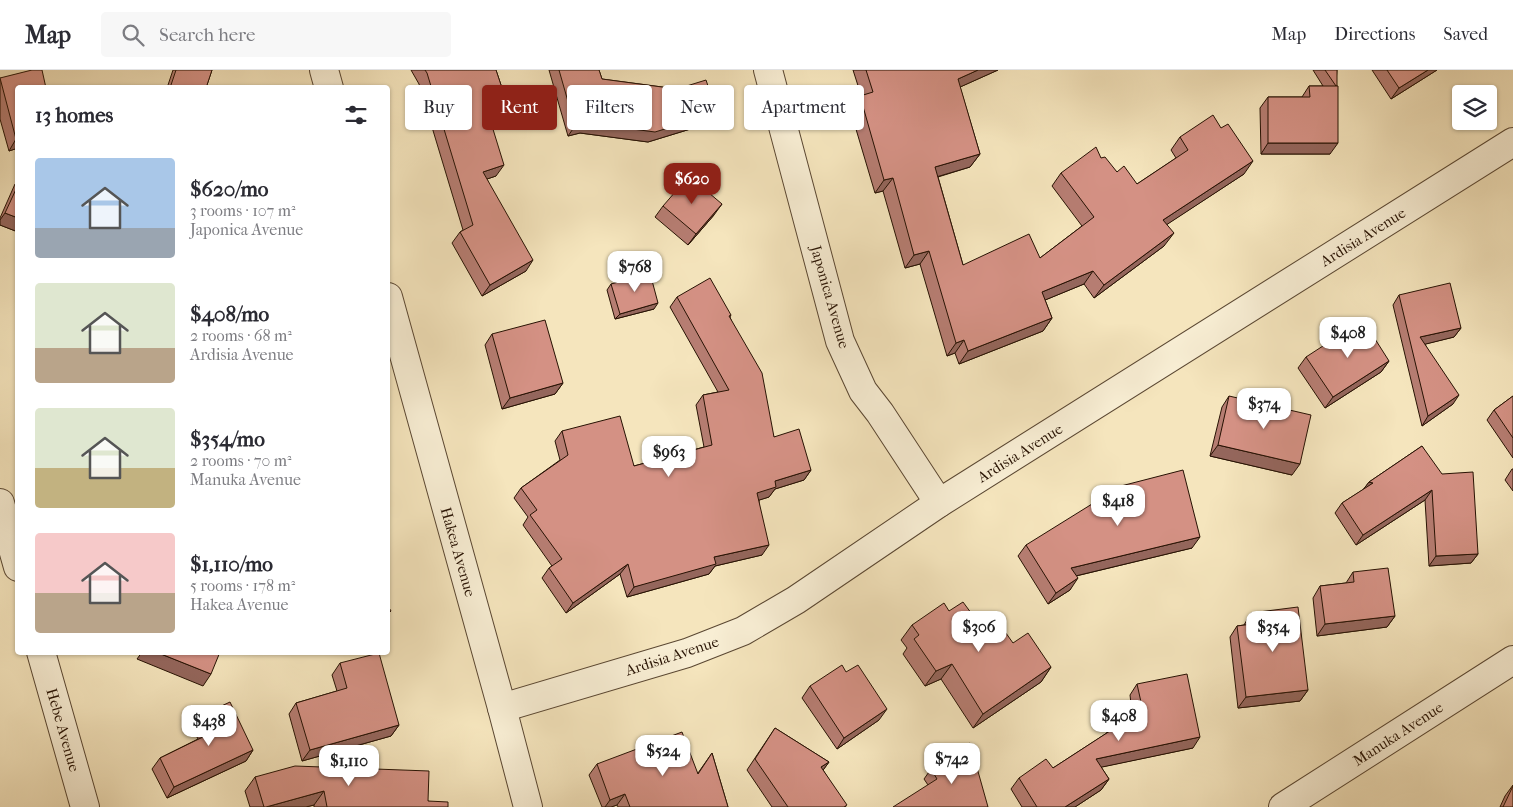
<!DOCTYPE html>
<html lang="en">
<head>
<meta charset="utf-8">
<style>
	:root { --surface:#fff; --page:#f7f7f7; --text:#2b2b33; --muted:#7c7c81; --line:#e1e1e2; --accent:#8f2418 }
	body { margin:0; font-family:"IM FELL French Canon",serif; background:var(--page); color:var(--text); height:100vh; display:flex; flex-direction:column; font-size:19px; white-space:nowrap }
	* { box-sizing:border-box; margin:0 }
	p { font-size:16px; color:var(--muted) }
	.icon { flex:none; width:28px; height:28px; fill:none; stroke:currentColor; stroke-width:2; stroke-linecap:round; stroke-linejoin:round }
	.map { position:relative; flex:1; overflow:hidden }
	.drawer { position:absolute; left:15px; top:15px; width:375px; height:570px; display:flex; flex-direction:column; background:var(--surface); border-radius:5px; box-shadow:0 1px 4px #0004 }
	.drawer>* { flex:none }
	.top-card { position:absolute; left:405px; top:15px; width:475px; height:45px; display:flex; gap:10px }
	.buttons { position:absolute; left:1452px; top:15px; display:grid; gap:10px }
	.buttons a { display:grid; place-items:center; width:45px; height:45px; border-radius:5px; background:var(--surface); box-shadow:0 1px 4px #0004; font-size:25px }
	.price { position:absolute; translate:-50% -42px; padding:0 11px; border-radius:10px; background:#fff; color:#222; font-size:16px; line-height:32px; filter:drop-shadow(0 1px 2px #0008) }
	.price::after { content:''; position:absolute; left:50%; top:30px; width:15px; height:11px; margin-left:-8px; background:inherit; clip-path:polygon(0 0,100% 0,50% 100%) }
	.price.active { background:var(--accent); color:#fff }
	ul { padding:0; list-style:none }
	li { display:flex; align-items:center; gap:15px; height:125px; padding:0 20px }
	li span { display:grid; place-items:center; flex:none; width:140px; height:100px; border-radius:5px; color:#555 }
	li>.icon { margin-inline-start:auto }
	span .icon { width:60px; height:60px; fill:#fffc; stroke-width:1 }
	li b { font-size:21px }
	h2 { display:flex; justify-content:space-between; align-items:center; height:60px; padding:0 20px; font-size:21px }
	.chip { padding:0 18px; border-radius:5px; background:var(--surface); box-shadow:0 1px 4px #0004; font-size:18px; line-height:45px }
	.chip.active { background:var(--accent); color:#fff }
	header { display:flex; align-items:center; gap:30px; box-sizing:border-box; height:70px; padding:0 25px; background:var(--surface); border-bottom:1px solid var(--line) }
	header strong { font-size:24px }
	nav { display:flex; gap:28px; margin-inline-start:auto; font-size:18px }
	.search { width:350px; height:45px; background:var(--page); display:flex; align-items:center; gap:12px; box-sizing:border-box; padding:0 18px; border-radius:5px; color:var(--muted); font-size:19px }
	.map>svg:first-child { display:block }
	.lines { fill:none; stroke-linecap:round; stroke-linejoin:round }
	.street-casing { stroke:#5a4732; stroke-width:30 }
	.street { stroke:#f8eed4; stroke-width:28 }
	.wall { fill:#b67d72; stroke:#271203 }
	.shaded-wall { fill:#94665c; stroke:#271203 }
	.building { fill:#d49184; stroke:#271203 }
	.labels { text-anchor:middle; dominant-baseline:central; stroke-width:4; stroke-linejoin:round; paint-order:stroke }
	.street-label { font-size:15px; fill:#271203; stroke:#f8eed4 }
</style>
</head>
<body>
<header>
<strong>Map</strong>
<div class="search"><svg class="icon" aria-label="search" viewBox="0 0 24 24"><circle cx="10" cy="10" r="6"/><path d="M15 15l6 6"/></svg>Search here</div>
<nav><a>Map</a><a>Directions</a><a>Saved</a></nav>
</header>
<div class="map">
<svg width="1513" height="737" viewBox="0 0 1513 737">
	<rect width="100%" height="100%" fill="#f5e5bd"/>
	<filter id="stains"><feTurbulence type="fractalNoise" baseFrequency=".004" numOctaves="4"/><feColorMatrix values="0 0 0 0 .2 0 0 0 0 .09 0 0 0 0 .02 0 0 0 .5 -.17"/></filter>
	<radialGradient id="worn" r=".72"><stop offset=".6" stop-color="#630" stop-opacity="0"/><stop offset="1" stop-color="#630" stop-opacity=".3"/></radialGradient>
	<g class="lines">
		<defs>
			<g id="street">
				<polyline points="324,0 329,18"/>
				<polyline points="768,0 840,271 863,321 880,343 939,433"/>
				<polyline points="388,227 502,638 528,737"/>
				<polyline points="0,433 18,497"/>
				<polyline points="41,582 85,737"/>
				<polyline points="502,638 687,583 743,561 796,530 939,433 1513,72"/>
				<polyline points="1283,737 1513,590"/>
			</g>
		</defs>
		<use href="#street" class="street-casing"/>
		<use href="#street" class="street"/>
	</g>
	<g class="wall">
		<polygon points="173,0 212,0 206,18 167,18"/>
		<polygon points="411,0 496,0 504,24 496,35 487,38 496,106 487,109 526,201 482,226 452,173 460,162 463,160 419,14"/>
		<polygon points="549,0 599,0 602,9 677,19 717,43 710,53 648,72 580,63 568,66"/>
		<polygon points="853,0 998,0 960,17 980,84 970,97 938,107 963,195 1040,188 1082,156 1052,116 1061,103 1101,88 1117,102 1137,114 1176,88 1171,80 1180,67 1244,104 1167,154 1164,176 1094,228 1084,214 1045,230 1052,248 1043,261 959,294 955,283 947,286 920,194 905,198 883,121 875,123 850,39 860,26 861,25"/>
		<polygon points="1313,0 1337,0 1330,84 1261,84 1260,38 1268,27 1302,27 1309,16 1323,16"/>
		<polygon points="1372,0 1437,0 1391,29"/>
		<polygon points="0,8 18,18 18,78 9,81 0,49"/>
		<polygon points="18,111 18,162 0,155 0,148 15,114"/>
		<polygon points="663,136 714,145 688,175 655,147"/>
		<polygon points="611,214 654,239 615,249 607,220"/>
		<polygon points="1399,225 1461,258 1454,267 1425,274 1453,334 1422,356 1393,235"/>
		<polygon points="677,227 731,245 730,247 774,367 811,400 804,410 775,419 769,427 759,430 762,485 715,496 709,504 627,527 620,504 566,543 542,508 549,498 552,496 523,455 528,447 514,428 521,418 560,390 555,371 562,361 634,396 704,377 696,335 703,325 718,322 670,237"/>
		<polygon points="492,264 563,313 555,324 502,339 485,275"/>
		<polygon points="1306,287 1389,291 1381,302 1325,338 1298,298"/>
		<polygon points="1229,326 1292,405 1210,386 1222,337"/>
		<polygon points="1513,326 1513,388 1487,350 1494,340"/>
		<polygon points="1422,376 1478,484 1471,493 1429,496 1425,430 1356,475 1335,443 1342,433 1364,419 1369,412"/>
		<polygon points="1512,399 1513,399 1513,421 1505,410"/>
		<polygon points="1026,475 1192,478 1076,506 1070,520 1048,534 1018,486"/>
		<polygon points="1353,502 1395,546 1387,557 1317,566 1313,528 1320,516 1346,513"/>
		<polygon points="949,541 977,551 1051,597 1041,612 973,658 941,609 925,616 903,584 907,578 901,570 912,555"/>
		<polygon points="1251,543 1308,620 1300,631 1238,638 1230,567 1237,556 1244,555"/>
		<polygon points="340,593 399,655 391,666 302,691 289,644 296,633 337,621 332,605"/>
		<polygon points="1137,614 1193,678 1101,697 1109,709 1101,720 1075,737 1022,737 1011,719 1019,708 1053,698 1107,663 1104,649 1112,638 1131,634 1130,625"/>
		<polygon points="810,616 879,650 837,679 802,628"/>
		<polygon points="200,646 253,680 246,691 167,728 152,699 160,688 198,669 192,658"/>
		<polygon points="775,658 829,692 823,700 846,737 772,737 747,700"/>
		<polygon points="712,683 728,737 618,737 617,735 611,737 602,737 589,705 597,694 698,703"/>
		<polygon points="931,699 988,737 928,715 924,709"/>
		<polygon points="255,707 428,731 448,737 314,737 314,735 306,737 250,737 245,721"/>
		<polygon points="1513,715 1513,737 1500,737 1505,726"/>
	</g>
	<g class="shaded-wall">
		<polygon points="978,0 998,0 949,22 958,9"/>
		<polygon points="1428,0 1437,0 1391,29 1399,18"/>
		<polygon points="504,24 496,35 476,41 484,30"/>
		<polygon points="717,43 710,53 648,72 580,63 568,66 575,56 587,53"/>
		<polygon points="16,69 18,69 18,78 9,81"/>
		<polygon points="1268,73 1338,73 1330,84 1261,84"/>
		<polygon points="980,84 970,97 926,110 935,97"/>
		<polygon points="1253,91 1244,104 1154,163 1163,150"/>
		<polygon points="504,95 496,106 475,113 483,102"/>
		<polygon points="893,108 883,121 875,123 884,110"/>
		<polygon points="722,134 714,145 688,175 696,164"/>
		<polygon points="5,143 18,148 18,162 0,155 0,150"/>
		<polygon points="1174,163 1164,176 1094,228 1104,215"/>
		<polygon points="929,181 920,194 905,198 914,185"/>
		<polygon points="533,190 526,201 482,226 490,215"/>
		<polygon points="1093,201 1084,214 1033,235 1042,222"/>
		<polygon points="658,233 654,239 615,249 620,244"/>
		<polygon points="1052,248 1043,261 959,294 968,281"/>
		<polygon points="1461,258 1454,267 1414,277 1420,267"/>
		<polygon points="964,270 955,283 947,286 956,273"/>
		<polygon points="1389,291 1381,302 1325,338 1333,327"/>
		<polygon points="563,313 555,324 502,339 510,328"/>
		<polygon points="1459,325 1453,334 1422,356 1428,346"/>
		<polygon points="1218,375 1300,394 1292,405 1210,386"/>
		<polygon points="811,400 804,410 775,419 769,427 750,433 757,423 775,411"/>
		<polygon points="1369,412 1373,413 1362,421"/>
		<polygon points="1432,420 1425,430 1356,475 1363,465"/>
		<polygon points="1200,467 1192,478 1063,509 1071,498"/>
		<polygon points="769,475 762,485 715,496 709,504 627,527 634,517 714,487"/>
		<polygon points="1478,484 1471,493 1429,496 1436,486"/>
		<polygon points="628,494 620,504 566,543 573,533"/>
		<polygon points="1078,508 1070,520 1048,534 1056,523"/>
		<polygon points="1395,546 1387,557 1317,566 1325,554"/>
		<polygon points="142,582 156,582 211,604 203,616 137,589"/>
		<polygon points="952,594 941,609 925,616 936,601"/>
		<polygon points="1051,597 1041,612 973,658 983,644"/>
		<polygon points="1308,620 1300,631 1238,638 1246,627"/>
		<polygon points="887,639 879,650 837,679 844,668"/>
		<polygon points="399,655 391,666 302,691 310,680"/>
		<polygon points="1200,667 1193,678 1088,700 1096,689"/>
		<polygon points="253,680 246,691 167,728 174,717"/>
		<polygon points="829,692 821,703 821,697"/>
		<polygon points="1109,709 1101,720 1075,737 1065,737"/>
		<polygon points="324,721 314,735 306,737 266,737"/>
		<polygon points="625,724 617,735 611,737 605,737 610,730"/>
	</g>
	<g class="building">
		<polygon points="32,0 42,0 46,18 18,18 18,69 16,69 0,8"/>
		<polygon points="176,0 212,0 206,18 170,18"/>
		<polygon points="425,0 496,0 504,24 484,30 504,95 483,102 533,190 490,215 460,162 473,155 427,3"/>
		<polygon points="559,0 599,0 602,9 677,19 706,10 717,43 655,62 587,53 575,56"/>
		<polygon points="866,0 978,0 958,9 980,84 935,97 963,195 1029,164 1040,188 1094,147 1061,103 1096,77 1101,88 1105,87 1117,102 1124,96 1137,114 1188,80 1180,67 1213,45 1221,58 1228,54 1253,91 1163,150 1174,163 1104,215 1093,201 1042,222 1052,248 968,281 964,270 956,273 929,181 914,185 893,108 884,110 860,26 873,22"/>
		<polygon points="1325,0 1337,0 1337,16 1336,16"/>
		<polygon points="1387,0 1428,0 1399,18"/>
		<polygon points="1309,16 1338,16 1338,73 1268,73 1268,27 1310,27"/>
		<polygon points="689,106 722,134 696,164 663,136"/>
		<polygon points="18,115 18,148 5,143"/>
		<polygon points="650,203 658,233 620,244 611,214"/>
		<polygon points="710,208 731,245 729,246 762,303 774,367 799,359 811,400 775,411 776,417 757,423 769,475 714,487 716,494 634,517 628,494 573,533 549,498 562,489 530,445 537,440 521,418 568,385 562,361 620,346 634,396 712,375 703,325 729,320 677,227"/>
		<polygon points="1450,213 1461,258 1420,267 1459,325 1428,346 1399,225"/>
		<polygon points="545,250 563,313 510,328 492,264"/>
		<polygon points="1363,250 1389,291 1333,327 1306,287"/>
		<polygon points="1229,326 1311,345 1300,394 1218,375"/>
		<polygon points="1513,326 1513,368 1494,340"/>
		<polygon points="1422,376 1442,404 1473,402 1478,484 1436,486 1432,420 1363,465 1342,433 1373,413 1369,412"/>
		<polygon points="1183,400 1200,467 1071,498 1078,508 1056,523 1026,475 1121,416"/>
		<polygon points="1388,498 1395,546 1325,554 1320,516 1354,512 1353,502"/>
		<polygon points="963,532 977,551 991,542 1013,573 1028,563 1051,597 983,644 952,594 936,601 914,569 919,565 912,555 944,533 949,541"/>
		<polygon points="388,536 391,541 388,544"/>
		<polygon points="1298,537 1308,620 1246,627 1237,556 1252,554 1251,543"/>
		<polygon points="156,582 220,582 211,604"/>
		<polygon points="379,583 399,655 310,680 296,633 347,618 340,593"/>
		<polygon points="842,595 846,602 858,595 887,639 844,668 810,616"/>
		<polygon points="1187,604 1200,667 1096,689 1109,709 1065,737 1037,737 1019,708 1046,689 1053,698 1116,657 1112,638 1141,632 1137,614"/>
		<polygon points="230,632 253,680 174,717 160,688 209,664 200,646"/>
		<polygon points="775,658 829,692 821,697 847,735 844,737 788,737 755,689"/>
		<polygon points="682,662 698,704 712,683 728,737 630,737 625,724 610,730 597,694"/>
		<polygon points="970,673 988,737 893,737 937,709 931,699"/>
		<polygon points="295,696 429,701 428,731 448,732 448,737 327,737 324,721 266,737 264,737 255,707"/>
		<polygon points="1513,716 1513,737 1503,737"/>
	</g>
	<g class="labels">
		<g class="street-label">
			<text transform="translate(1363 167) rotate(-32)">Ardisia Avenue</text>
			<text transform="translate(830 227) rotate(74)">Japonica Avenue</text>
			<text transform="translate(1020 383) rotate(-32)">Ardisia Avenue</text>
			<text transform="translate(458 482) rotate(74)">Hakea Avenue</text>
			<text transform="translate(672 586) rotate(-18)">Ardisia Avenue</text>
			<text transform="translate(63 660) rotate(74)">Hebe Avenue</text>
			<text transform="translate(1398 664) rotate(-33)">Manuka Avenue</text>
		</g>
	</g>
	<rect width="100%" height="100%" filter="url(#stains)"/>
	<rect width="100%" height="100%" fill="url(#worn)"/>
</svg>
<div class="buttons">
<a><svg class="icon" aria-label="layers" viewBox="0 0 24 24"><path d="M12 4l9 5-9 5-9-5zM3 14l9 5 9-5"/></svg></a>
</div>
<b class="price active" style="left:692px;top:135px">$620</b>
<b class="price" style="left:635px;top:223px">$768</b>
<b class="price" style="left:1348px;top:289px">$408</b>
<b class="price" style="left:1264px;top:360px">$374</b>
<b class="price" style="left:669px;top:408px">$963</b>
<b class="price" style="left:1118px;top:457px">$418</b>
<b class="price" style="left:979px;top:583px">$306</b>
<b class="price" style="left:1273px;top:583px">$354</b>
<b class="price" style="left:1119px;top:672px">$408</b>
<b class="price" style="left:209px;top:677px">$438</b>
<b class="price" style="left:663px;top:707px">$524</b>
<b class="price" style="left:952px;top:715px">$742</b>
<b class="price" style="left:349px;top:717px">$1,110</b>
<div class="top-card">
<a class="chip">Buy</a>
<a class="chip active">Rent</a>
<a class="chip">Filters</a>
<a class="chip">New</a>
<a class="chip">Apartment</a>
</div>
<section class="drawer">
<h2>13 homes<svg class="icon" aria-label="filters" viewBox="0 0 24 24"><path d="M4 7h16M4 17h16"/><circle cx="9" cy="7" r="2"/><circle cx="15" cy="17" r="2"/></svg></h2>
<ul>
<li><span style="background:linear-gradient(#a9c7e8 70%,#9aa5b1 0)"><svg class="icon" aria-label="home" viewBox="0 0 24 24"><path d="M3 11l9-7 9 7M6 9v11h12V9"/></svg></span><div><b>$620/mo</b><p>3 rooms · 107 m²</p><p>Japonica Avenue</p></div></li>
<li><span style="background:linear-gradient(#dfe7d0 65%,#b9a48a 0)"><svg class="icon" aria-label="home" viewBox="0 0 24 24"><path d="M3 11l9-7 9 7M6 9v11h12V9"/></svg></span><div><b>$408/mo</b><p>2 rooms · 68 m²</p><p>Ardisia Avenue</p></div></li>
<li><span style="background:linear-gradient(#dfe7d0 60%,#c2b280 0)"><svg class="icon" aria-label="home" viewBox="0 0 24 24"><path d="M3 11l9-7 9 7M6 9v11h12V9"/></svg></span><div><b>$354/mo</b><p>2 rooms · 70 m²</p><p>Manuka Avenue</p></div></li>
<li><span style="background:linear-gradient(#f6c9c9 60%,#b9a48a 0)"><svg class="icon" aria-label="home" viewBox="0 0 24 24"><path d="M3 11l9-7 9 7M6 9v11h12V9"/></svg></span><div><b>$1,110/mo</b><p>5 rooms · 178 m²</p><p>Hakea Avenue</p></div></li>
</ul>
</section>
</div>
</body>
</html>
